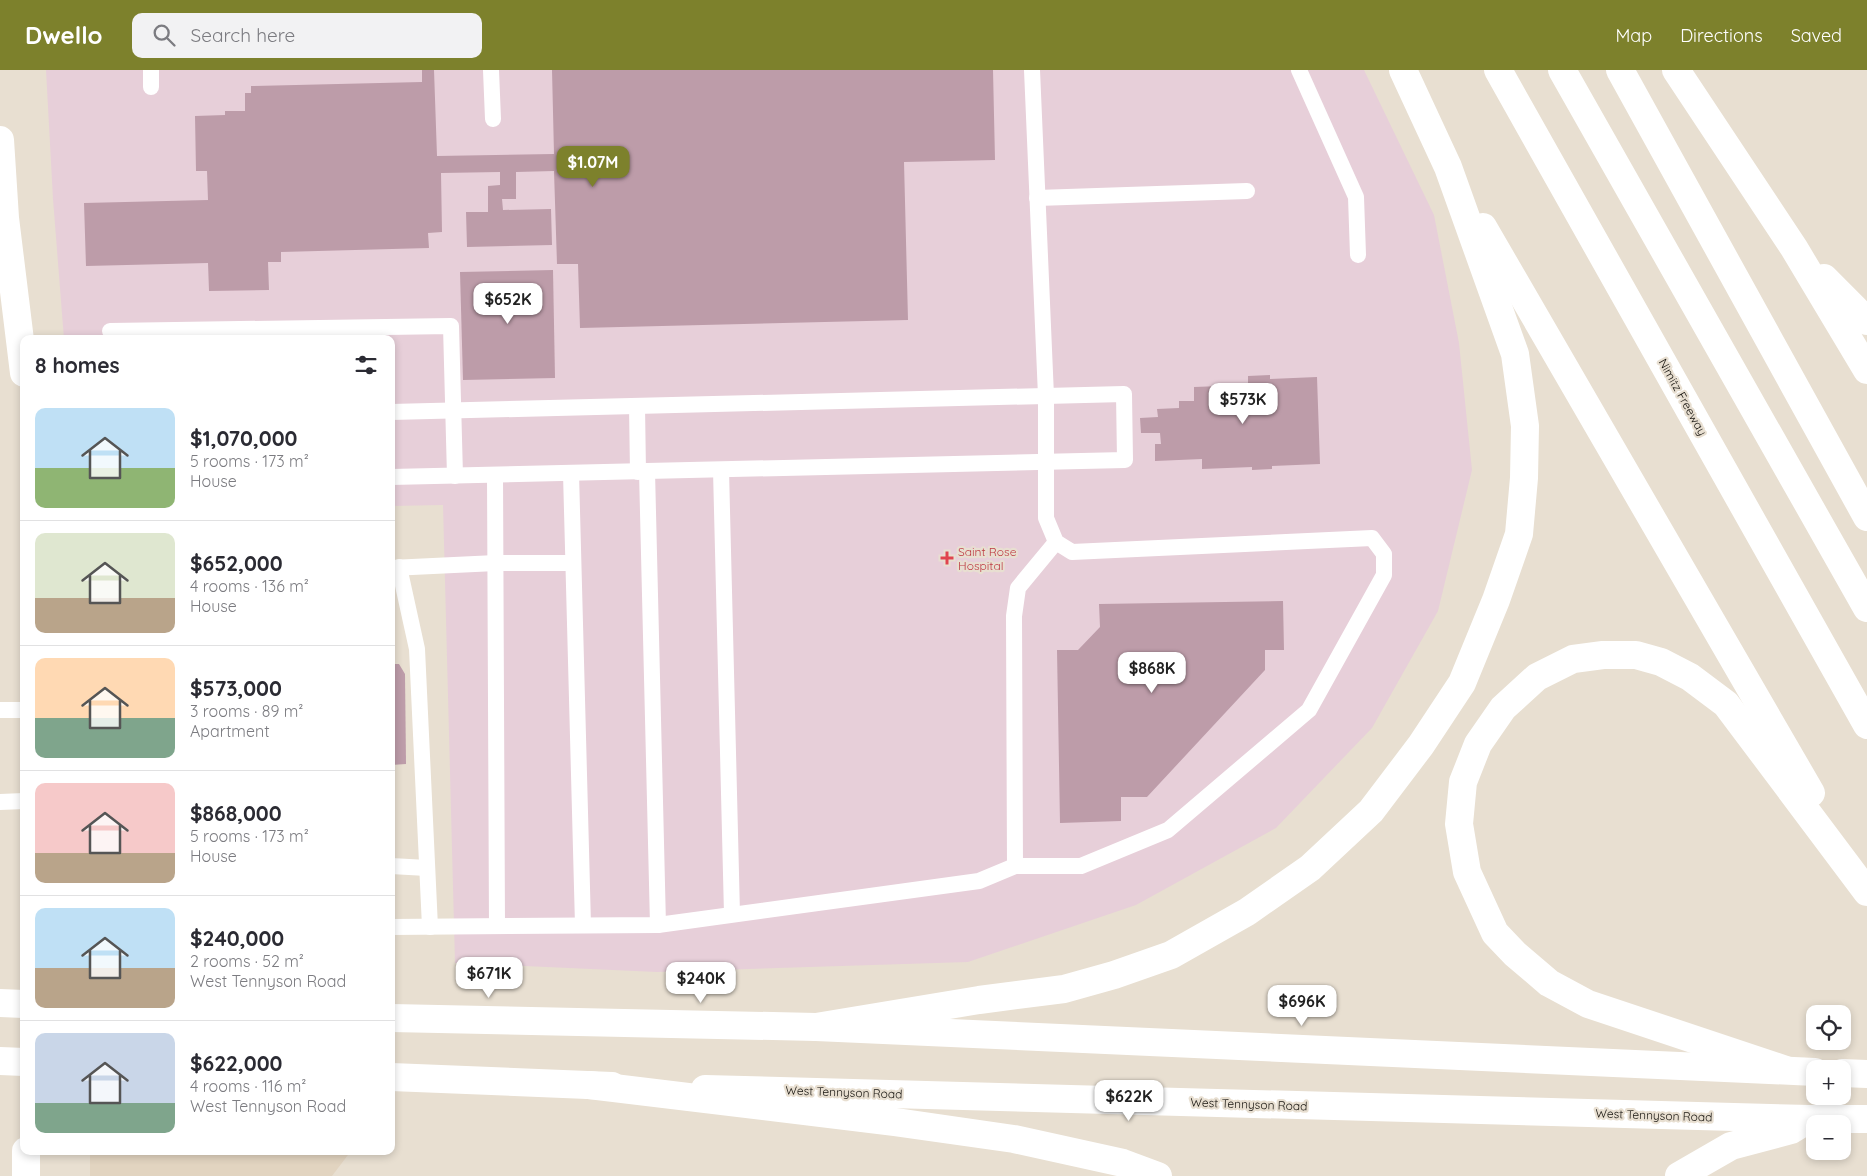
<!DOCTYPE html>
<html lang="en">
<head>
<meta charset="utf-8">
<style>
	:root { --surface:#fff; --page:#f2f2f3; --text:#2b2b33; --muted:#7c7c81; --line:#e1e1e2; --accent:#7d812c }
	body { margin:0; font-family:Quicksand,sans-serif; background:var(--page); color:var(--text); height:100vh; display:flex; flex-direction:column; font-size:19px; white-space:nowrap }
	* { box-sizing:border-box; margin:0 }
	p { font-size:16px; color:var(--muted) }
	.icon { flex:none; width:28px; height:28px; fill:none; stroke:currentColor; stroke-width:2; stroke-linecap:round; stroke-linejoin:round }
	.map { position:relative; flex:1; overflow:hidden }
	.side { position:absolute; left:20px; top:265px; width:375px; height:820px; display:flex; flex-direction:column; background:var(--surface); border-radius:10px; box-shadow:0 2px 8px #0003 }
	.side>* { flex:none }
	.fabs { position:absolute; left:1806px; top:935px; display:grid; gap:10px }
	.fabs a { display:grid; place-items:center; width:45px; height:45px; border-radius:10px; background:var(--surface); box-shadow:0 2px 8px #0003; font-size:25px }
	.price { position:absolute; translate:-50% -42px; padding:0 11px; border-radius:10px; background:#fff; color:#222; font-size:16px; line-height:32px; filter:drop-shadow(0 1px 2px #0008) }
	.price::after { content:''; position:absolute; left:50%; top:30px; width:15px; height:11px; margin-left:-8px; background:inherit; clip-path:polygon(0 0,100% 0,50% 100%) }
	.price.on { background:var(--accent); color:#fff }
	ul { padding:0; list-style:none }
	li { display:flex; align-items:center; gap:15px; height:125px; padding:0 15px }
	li+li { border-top:1px solid var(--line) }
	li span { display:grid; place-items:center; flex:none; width:140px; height:100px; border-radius:10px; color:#555 }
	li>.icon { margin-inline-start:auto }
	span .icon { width:60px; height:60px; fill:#fffc; stroke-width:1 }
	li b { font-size:21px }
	h2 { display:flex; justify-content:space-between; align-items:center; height:60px; padding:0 15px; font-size:21px }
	header { display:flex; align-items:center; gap:30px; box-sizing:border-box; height:70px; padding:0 25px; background:var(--accent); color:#fff }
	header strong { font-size:24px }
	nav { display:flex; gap:28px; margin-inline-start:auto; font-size:18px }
	.search { width:350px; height:45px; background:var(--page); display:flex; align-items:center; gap:12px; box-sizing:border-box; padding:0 18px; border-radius:10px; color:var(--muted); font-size:19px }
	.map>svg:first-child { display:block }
	.built { fill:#e2d4c0 }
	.medical { fill:#e7cfd9 }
	.building { fill:#bd9ca9 }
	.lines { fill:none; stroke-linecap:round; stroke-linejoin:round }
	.service { stroke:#fff; stroke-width:16 }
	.tertiary { stroke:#fff; stroke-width:28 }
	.secondary { stroke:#fff; stroke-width:28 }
	.motorway { stroke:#fff; stroke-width:28 }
	.health-dot { fill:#e0444e; stroke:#e8dfd1; stroke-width:2 }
	.labels { text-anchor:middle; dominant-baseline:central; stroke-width:4.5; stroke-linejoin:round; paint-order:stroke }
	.street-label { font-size:12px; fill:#17140f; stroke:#e8dfd1 }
	.health-label { font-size:12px; fill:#be3a42; stroke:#e8dfd1; text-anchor:start }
</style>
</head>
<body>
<header>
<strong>Dwello</strong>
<div class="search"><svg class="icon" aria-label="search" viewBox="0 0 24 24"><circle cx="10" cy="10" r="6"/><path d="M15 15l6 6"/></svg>Search here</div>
<nav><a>Map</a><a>Directions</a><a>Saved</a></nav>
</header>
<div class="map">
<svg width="1867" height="1106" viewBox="0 0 1867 1106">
	<rect width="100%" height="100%" fill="#e8dfd1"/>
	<polygon class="built" points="90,1081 351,1081 332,1106 90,1106"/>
	<polygon class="medical" points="46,0 1364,0 1434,145 1459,273 1472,400 1438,541 1372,658 1276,758 1136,835 968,892 657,902 455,893 443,435 391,436 391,269 64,269 53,129"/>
	<g class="building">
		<polygon points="422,0 434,0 437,86 554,84 552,0 993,0 995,90 904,92 908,250 580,258 578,194 557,194 554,101 516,102 516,129 502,129 503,140 551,139 552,175 467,177 466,142 488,142 488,116 500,115 500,102 441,103 442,162 428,163 429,178 281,182 281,192 268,192 269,220 209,221 208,193 86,196 84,133 208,130 207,101 196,101 195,46 225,45 225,41 245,41 245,23 251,23 251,16 422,12"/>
		<polygon points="553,200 555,308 463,310 460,202"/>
		<polygon points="1270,305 1270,309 1317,307 1320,394 1272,396 1272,399 1252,400 1252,397 1202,399 1202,389 1155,391 1155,374 1161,374 1160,363 1141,363 1140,348 1158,347 1157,339 1179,338 1179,331 1194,331 1194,317 1248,315 1248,306"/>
		<polygon points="1283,531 1284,580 1265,580 1265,600 1147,727 1121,727 1121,751 1060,753 1057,580 1078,580 1100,557 1099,534"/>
		<polygon points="391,594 399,594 405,604 406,694 391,695"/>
	</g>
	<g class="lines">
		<g class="service">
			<polyline points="151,0 151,17"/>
			<polyline points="491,0 493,49"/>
			<polyline points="1299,0 1356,127 1358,185"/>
			<polyline points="1037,128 1247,121"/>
			<polyline points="110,261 451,256 455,406"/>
			<polyline points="637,336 638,402"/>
			<polyline points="391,342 1124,324 1125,390 391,407"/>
			<polyline points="721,400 732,844"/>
			<polyline points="647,401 658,855"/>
			<polyline points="571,403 583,855"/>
			<polyline points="495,405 497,856"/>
			<polyline points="399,497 417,579 430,857"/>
			<polyline points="391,498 496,493 573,493"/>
			<polyline points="0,640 24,640"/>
			<polyline points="0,732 24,731"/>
			<polyline points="391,796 427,798"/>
			<polyline points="1015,796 1014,546 1018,518 1056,472"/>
			<polyline points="391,857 658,855 979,811 1015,796 1081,796 1168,760 1309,640 1384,505 1384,484 1372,468 1072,482 1056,472 1046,448 1046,326 1032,0"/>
		</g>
		<g class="tertiary">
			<polyline points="0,70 5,148 24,303"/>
			<polyline points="26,1106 26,1081"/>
		</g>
		<g class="secondary">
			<polyline points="0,933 24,934"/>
			<polyline points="391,948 816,957 1815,1002"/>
			<polyline points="0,991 24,992"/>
			<polyline points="1842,1003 1867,1004"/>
			<polyline points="391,1007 612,1016"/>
			<polyline points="705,1019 1809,1049 1867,1049"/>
		</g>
		<g class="motorway">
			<polyline points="1498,0 1867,655"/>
			<polyline points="1562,0 1867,538"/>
			<polyline points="1620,0 1867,447"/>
			<polyline points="1676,0 1794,178 1867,300"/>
			<polyline points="1483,157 1811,723"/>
			<polyline points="1824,208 1867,251"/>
			<polyline points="816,957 979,930 1064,919 1114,905 1171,885 1247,842 1310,798 1371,741 1421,675 1462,613 1496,530 1519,464 1524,408 1525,356 1515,284 1448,97 1403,0"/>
			<polyline points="1786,1000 1588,934 1549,913 1515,884 1495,863 1467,802 1459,754 1463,712 1478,674 1503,638 1537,607 1573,589 1603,585 1636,585 1661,592 1690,607 1726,634 1867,822"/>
			<polyline points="589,1015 895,1052 1014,1069 1123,1093 1158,1106"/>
			<polyline points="1679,1106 1731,1076 1791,1060 1809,1049"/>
		</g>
	</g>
	<path class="health-dot" d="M944.5 480.5h5v5h5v5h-5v5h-5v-5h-5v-5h5z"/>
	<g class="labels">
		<g class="street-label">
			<text transform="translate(1683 327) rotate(61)">Nimitz Freeway</text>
			<text transform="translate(844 1022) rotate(2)">West Tennyson Road</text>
			<text transform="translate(1249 1034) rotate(2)">West Tennyson Road</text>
			<text transform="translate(1654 1045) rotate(2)">West Tennyson Road</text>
		</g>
		<g class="health-label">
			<text x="958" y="481">Saint Rose<tspan x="958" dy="14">Hospital</tspan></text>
		</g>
	</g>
</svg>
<div class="fabs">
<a><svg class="icon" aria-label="locate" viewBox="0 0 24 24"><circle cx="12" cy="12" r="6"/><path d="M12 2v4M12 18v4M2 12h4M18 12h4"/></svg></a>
<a>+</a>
<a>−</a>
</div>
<b class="price on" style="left:593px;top:118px">$1.07M</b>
<b class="price" style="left:508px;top:255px">$652K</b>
<b class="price" style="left:1243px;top:355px">$573K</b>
<b class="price" style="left:1152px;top:624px">$868K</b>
<b class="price" style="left:489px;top:929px">$671K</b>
<b class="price" style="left:701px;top:934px">$240K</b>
<b class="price" style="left:1302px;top:957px">$696K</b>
<b class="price" style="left:1129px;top:1052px">$622K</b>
<section class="side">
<h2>8 homes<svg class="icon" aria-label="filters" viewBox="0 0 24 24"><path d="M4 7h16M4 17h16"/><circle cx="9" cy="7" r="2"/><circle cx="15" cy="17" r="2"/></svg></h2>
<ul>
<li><span style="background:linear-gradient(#bfe0f5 60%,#8fb573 0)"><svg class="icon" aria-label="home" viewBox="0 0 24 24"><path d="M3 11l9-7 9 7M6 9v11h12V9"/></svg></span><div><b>$1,070,000</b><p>5 rooms · 173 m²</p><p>House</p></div></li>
<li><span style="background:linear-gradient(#dfe7d0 65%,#b9a48a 0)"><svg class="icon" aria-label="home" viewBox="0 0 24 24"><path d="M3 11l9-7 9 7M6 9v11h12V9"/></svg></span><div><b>$652,000</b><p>4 rooms · 136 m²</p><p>House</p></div></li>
<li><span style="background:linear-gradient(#ffd9b3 60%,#7fa58c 0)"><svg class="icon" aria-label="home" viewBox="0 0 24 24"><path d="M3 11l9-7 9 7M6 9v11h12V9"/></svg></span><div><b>$573,000</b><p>3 rooms · 89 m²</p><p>Apartment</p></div></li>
<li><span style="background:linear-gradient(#f6c9c9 70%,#b9a48a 0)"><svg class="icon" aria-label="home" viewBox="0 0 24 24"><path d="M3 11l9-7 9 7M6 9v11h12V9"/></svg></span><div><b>$868,000</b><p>5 rooms · 173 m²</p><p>House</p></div></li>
<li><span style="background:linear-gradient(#bfe0f5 60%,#b9a48a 0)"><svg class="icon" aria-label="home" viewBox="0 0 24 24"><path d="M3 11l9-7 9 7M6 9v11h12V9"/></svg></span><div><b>$240,000</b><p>2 rooms · 52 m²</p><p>West Tennyson Road</p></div></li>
<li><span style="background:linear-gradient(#c9d6e8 70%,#7fa58c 0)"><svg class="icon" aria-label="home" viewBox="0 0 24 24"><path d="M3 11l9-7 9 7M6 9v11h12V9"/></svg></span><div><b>$622,000</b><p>4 rooms · 116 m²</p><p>West Tennyson Road</p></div></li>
</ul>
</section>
</div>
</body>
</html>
